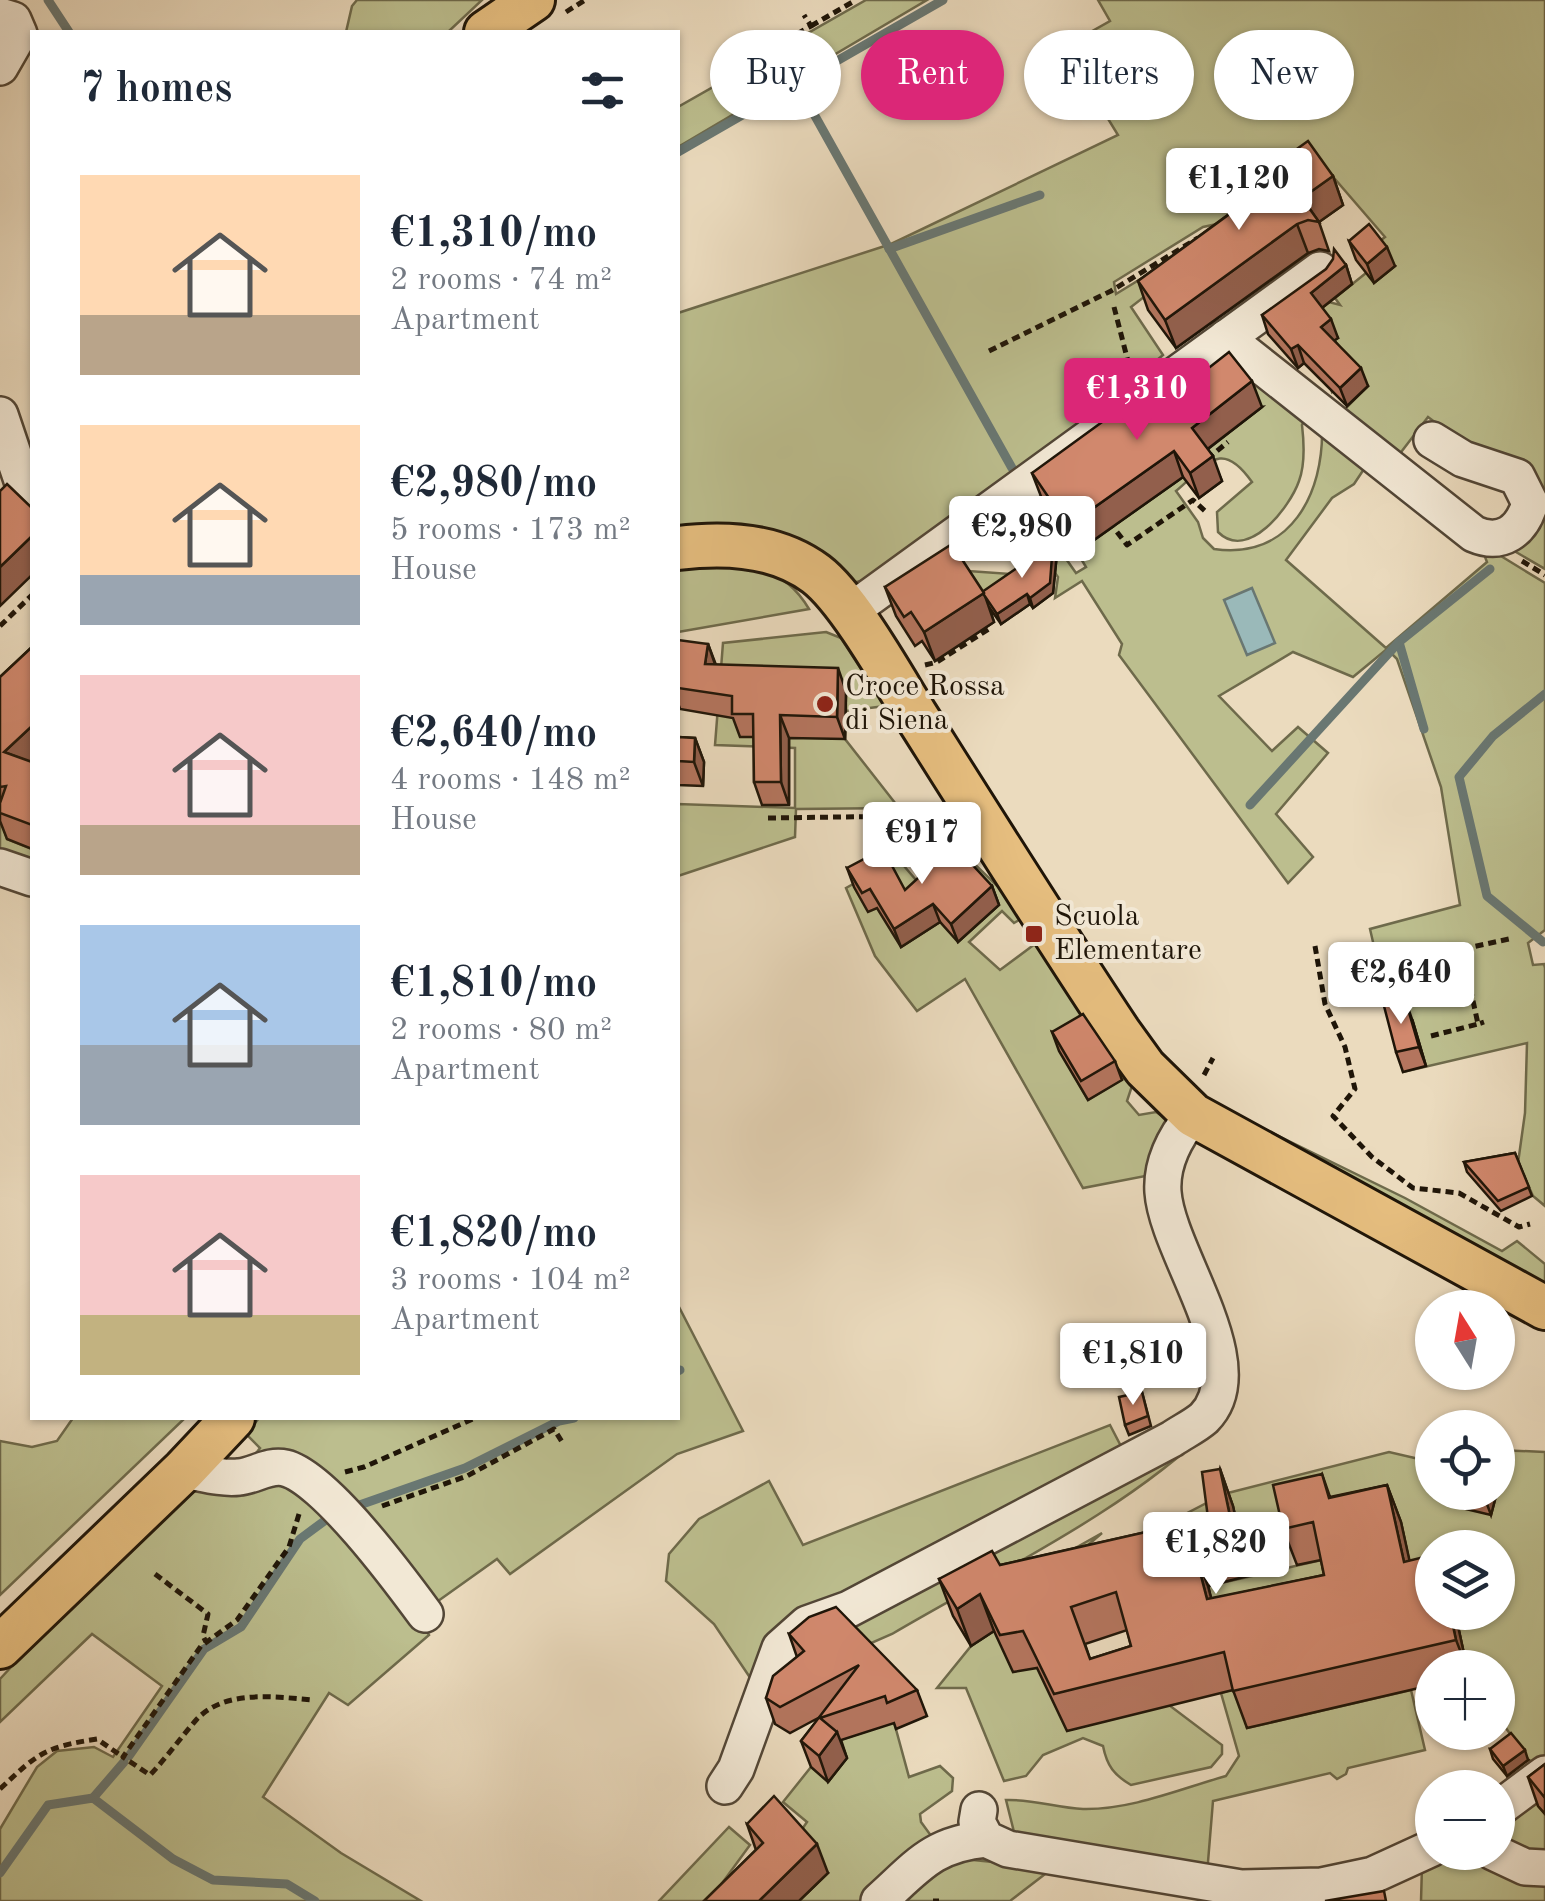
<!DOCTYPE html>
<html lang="en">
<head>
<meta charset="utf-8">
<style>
	:root { --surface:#fff; --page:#f2f2f3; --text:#1f2937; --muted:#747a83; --accent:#db2777 }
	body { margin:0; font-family:"Old Standard TT",serif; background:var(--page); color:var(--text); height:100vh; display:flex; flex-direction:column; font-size:38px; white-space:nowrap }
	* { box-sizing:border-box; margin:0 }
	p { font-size:32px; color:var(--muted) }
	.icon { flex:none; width:55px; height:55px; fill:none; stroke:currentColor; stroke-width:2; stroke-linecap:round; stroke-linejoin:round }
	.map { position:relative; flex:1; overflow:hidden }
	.side { position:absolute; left:30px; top:30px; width:650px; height:1390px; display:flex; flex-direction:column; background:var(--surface); border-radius:0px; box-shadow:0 2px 8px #0004 }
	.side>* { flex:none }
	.top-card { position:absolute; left:710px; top:30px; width:685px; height:90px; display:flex; gap:20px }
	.needle { width:65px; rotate:349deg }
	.tools { position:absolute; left:1415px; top:1290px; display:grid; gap:20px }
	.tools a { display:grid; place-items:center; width:100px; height:100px; border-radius:50%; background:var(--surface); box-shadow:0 2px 8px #0004; font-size:50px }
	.price { position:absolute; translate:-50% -85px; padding:0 22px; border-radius:10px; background:#fff; color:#222; font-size:32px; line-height:65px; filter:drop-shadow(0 2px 5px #0008) }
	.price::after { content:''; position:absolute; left:50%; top:60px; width:30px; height:22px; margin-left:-15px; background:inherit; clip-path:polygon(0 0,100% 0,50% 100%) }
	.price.current { background:var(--accent); color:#fff }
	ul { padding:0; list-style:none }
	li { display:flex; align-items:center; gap:30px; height:250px; padding:0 50px }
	li span { display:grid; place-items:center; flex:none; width:280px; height:200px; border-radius:0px; color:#555 }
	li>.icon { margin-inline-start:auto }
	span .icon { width:120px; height:120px; fill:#fffc; stroke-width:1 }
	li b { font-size:42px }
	h2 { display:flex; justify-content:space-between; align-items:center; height:120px; padding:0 50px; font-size:42px }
	.pill { padding:0 35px; border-radius:45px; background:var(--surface); box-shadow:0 2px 8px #0004; font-size:35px; line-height:90px }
	.pill.current { background:var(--accent); color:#fff }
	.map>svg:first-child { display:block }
	.green { fill:#bcbe8e; stroke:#6e6a4b; stroke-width:2.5 }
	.water { fill:#9ab9b9; stroke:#697772; stroke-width:2.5 }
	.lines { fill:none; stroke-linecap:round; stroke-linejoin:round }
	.stream { stroke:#697772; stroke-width:9 }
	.minor-casing { stroke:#524636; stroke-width:40 }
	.major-casing { stroke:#1f1508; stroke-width:48 }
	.path { stroke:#1f1508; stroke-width:5; stroke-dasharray:8 5; stroke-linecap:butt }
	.minor { stroke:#f2e8d5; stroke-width:35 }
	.major { stroke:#e6be7f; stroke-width:42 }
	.wall { fill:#b4755e; stroke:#1f1508; stroke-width:2.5; fill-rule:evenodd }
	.shaded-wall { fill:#925f4c; stroke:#1f1508; stroke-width:2.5 }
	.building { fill:#d1886d; stroke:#1f1508; stroke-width:2.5; fill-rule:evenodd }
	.poi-dot { fill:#8f2418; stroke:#f2e8d5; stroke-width:4 }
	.labels { text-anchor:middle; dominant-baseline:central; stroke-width:8; stroke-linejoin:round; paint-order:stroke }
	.poi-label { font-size:30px; fill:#1f1508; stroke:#f2e8d5; text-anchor:start }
</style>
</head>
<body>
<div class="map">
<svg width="1545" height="1901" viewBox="0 0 1545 1901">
	<rect width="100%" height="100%" fill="#ebdbbe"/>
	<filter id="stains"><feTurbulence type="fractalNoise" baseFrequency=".002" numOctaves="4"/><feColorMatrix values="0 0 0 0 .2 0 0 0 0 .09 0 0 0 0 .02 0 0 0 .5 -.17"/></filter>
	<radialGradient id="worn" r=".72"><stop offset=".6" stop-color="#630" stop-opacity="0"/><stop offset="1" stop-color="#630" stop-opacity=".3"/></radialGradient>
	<g class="green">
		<polygon points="357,0 482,0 448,32 346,32 352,6"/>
		<polygon points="866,0 927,0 678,147 678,107"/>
		<polygon points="1098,0 1545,0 1545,569 1504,545 1537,510 1472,450 1428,417 1395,460 1337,417 1368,386 1354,372 1332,392 1306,296 1340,305 1335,298 1366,273 1376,244 1385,237 1315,156 1217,224 1203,227 1114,282 1116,294 1183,253 1162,283 1131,307 1163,355 1022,474 883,576 852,583 678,532 678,313 891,244 1118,135 1064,47 1110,21"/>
		<path d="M1222,354L1305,419L1302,425C1304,442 1305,465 1299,481C1290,507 1248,562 1218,532L1217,512L1252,482C1221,438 1208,464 1176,491L1198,522L1203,538L1214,549C1291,560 1324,493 1322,427L1368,463L1354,484L1332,498L1286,560L1386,648L1487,562L1482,549L1491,550L1545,583V930L1528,943L1533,965L1544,964L1545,968V1206L1533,1196L1518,1163L1525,1113L1527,1043L1403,1072L1370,929L1460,905L1441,787L1397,659L1387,649L1353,677L1293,652L1219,696L1272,751L1298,727L1328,753L1276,814L1313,857L1288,883L1119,655L1122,644L1082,581L1055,598L1058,577L1037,548C1008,567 989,550 958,561L871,618L1024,499L1076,573L1086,567L1077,552L1114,526Z"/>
		<path d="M678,564C731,564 778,556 809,609L678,632Z"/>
		<polygon points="968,571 1011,574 984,606"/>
		<polygon points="826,632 841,638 885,706 846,711 846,691 845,739 899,808 796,809 795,837 678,876 678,804 795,808 795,748 715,745 723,643"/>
		<polygon points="0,817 7,839 32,849 32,861 0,851"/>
		<polygon points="967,857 1009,897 1024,917 1014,923 1002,911 969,942 1000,970 1035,944 1025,929 1030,926 1097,1029 1060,1051 1088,1100 1126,1077 1132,1086 1127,1101 1139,1115 1156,1112 1174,1124 1156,1174 1083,1188 965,979 917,1011 875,956 846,888 898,859 928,894"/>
		<polygon points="1246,1120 1405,1198 1502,1251 1517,1241 1545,1264 1545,1291"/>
		<polygon points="678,1305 743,1431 677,1454 510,1574 497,1559 417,1616 429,1635 348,1705 329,1693 263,1797 341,1853 421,1901 0,1901 0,1829 37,1767 57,1751 94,1747 113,1757 162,1686 92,1634 0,1722 0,1679 65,1609 142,1535 198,1486 243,1471 260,1448 246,1434 259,1418 678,1418"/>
		<polygon points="73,1418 185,1418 0,1595 0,1441 32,1447 57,1441"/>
		<polygon points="1110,1425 1124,1452 751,1679 714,1624 666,1581 669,1554 699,1519 769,1481 803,1545"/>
		<path d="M1214,1425C1126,1511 999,1571 892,1634L860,1648L833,1619Z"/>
		<path d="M1498,1450L1545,1452V1763L1536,1770L1498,1717V1668L1467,1667L1455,1613L1498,1612V1548H1432V1595L1292,1546L1244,1557L1023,1641L1169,1705L1222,1745V1754L1211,1767L1131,1785C1114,1775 1107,1766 1103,1746L1083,1738L1043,1755L1026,1776L1004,1781L966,1688H937L971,1646L1006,1587L1102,1533L1045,1582L1125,1552L1168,1523L1224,1494L1389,1452L1432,1462V1492H1498Z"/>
		<polygon points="1326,1559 1338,1612 1221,1636 1208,1586"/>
		<path d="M1237,1688L1247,1728L1411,1690L1425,1750L1348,1768L1346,1774L1337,1779L1330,1773L1213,1801L1207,1874L1016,1840L1006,1800C1033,1799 1057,1808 1083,1809C1131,1810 1180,1789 1226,1776L1239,1756L1221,1693Z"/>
		<polygon points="894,1722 909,1777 940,1766 953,1778 952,1791 920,1814 921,1822 932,1837 868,1901 799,1901 827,1872 796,1838 807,1822 783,1802 811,1767 829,1781 846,1758 828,1744"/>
		<polygon points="1534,1800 1545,1814 1545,1856 1498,1845 1498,1824"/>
		<polygon points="729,1827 750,1845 709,1901 659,1901"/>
		<polygon points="1452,1853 1471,1853 1490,1863 1545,1878 1545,1901 1421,1901 1422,1866"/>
		<polygon points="963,1859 1053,1868 1010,1901 891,1901 932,1864"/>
	</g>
	<polygon class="water" points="1252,588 1275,643 1247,655 1224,600"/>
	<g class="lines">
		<g class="stream">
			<polyline points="48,0 69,32"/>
			<polyline points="796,82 1012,468"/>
			<polyline points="678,152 943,0"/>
			<polyline points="889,249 1040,195"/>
			<polyline points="1399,642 1424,729"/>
			<polyline points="1250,805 1399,642 1490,569"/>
			<polyline points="1543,942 1487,896 1459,777 1493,736 1545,694"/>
			<polyline points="678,1371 680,1370"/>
			<polyline points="351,1508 465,1468 559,1421 574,1418"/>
			<polyline points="129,1756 204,1649 241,1627 300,1539 331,1516"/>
			<polyline points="93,1798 124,1762"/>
			<polyline points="0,1873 48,1805 93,1798 173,1859 213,1880 287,1884 315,1901"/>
		</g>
		<defs>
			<g id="minor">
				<polyline points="0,16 13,20 19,34 0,67"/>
				<path d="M1226,338L1474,534C1502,546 1522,531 1530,503L1517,477L1463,459L1432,440"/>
				<polyline points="0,415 25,489 32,498"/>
				<polyline points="848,613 1320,270"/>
				<polyline points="0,867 32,878"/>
				<path d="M184,1470C202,1473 221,1479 239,1477C254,1476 269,1464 285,1468C324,1477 400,1580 425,1614"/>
				<path d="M725,1786L736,1769L780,1648L807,1624L849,1609L1172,1439C1182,1432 1195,1426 1204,1418C1256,1366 1167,1253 1163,1192C1161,1163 1175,1137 1193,1115"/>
				<polyline points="1498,1809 1545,1774"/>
				<polyline points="979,1810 977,1822 986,1839 1008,1849 1241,1888 1321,1886 1373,1875 1432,1848"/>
				<polyline points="1493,1852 1525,1867 1545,1868"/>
				<path d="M879,1901C917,1867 932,1844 986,1839"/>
			</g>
			<g id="major">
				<polyline points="486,32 533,0"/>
				<path d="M678,548C725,542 776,544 816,574C849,599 894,680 917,717C984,823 1050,928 1119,1032L1145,1068L1193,1115L1545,1308"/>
				<polyline points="0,1647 184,1470 233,1418"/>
			</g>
		</defs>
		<use href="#minor" class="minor-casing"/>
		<use href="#major" class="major-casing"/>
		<g class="path">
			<polyline points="566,12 585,0"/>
			<polyline points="811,26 856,0"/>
			<polyline points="718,79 811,26 804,15"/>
			<polyline points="1114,307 1130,369"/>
			<polyline points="989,351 1111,291 1198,238"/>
			<polyline points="1207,459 1228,442"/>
			<polyline points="1117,532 1127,545 1193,500 1205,511"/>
			<polyline points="1522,561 1545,575"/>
			<polyline points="0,626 32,595"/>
			<polyline points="925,665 937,662 992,627"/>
			<polyline points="768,818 916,816 924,820 952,851"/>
			<polyline points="1315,946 1325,1004 1345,1047 1355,1089 1333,1116 1372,1157 1413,1188 1459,1193 1519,1227 1530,1224"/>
			<polyline points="1462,950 1478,1024 1484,1022"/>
			<polyline points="1412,960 1509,939"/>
			<polyline points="1431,1036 1478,1024"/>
			<polyline points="1204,1075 1213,1058"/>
			<polyline points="345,1472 364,1467 475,1418"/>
			<polyline points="382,1506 467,1476 554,1429 564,1445"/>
			<path d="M299,1514L289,1547L237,1620L201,1646L123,1757L150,1775C167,1757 181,1737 197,1719C226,1689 276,1697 313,1700"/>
			<polyline points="155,1574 208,1614 203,1636 206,1642"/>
			<path d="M0,1789C38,1753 45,1747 97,1739L123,1757"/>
			<polyline points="933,1901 939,1901"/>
		</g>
		<use href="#minor" class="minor"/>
		<use href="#major" class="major"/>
	</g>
	<g class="wall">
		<polygon points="1273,166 1333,176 1343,205 1319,222 1329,251 1319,249 1308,253 1176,348 1148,310 1138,281 1244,203 1242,197 1276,173"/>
		<polygon points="1349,241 1395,266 1374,283 1356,260"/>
		<polygon points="1346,265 1352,284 1322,308 1338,338 1334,340 1368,386 1347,406 1304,363 1298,368 1268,334 1262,315"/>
		<polygon points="1262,407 1208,449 1222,481 1199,498 1183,477 1077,552 1042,499 1032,473 1145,418"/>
		<polygon points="1057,553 1053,593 1033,608 1030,604 1001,624 989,607 994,622 935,661 922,641 915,646 896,616 885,587 983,592"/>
		<polygon points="708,644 716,665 846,691 845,739 789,738 789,805 762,805 754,782 754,737 740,737 733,718 680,709 678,703 678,645"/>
		<polygon points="32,647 32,849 7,839 0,821 0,677"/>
		<polygon points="678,737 695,738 704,762 703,786 678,785"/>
		<polygon points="847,868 905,890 992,886 999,905 958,942 940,922 901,947 877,908 868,912 854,887"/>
		<polygon points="1413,1022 1426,1066 1403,1072 1396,1052"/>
		<polygon points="1052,1032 1115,1061 1122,1080 1088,1100 1059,1051"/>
		<polygon points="1515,1153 1532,1196 1501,1211 1467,1172 1464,1162"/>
		<polygon points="1142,1392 1151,1426 1129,1435 1125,1425"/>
		<path d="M1220,1469L1233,1506L1248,1576L1208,1586L1211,1599L1324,1575L1321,1560L1297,1565L1283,1529L1322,1474L1330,1497L1387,1485L1401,1522L1409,1560L1455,1612L1467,1668H1432V1685L1247,1728L1233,1690L1067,1731L1037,1668L1013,1672L994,1631L971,1646L953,1616L939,1579L1208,1518ZM1127,1630L1131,1646L1090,1659L1085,1644Z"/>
		<polygon points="1452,1492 1497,1492 1491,1515 1457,1507"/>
		<polygon points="789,1634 917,1690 927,1716 896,1729 894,1723 841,1740 847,1758 828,1782 811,1767 801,1741 820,1717 790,1733 775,1724 766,1698 797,1657"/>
		<polygon points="1490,1749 1528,1760 1507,1776 1493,1759"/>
		<polygon points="1545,1764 1545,1814 1538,1806 1528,1777"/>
		<polygon points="747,1824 828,1873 799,1901 704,1901 756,1850"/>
	</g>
	<g class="shaded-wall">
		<polygon points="1333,176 1343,205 1319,222 1302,198"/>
		<polygon points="1297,224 1308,253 1176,348 1165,320"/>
		<polygon points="1387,247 1395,266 1374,283 1367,264"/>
		<polygon points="1346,265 1352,284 1318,311 1311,293"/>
		<polygon points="1331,319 1338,338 1328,345 1321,327"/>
		<polygon points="1298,345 1304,363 1298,368 1291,349"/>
		<polygon points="1361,368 1368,386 1347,406 1340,388"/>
		<polygon points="1252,381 1262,407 1201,454 1192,428"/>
		<polygon points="1174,451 1183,477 1077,552 1068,526"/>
		<polygon points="1213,456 1222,481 1199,498 1190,473"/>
		<polygon points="32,536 32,575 0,606 0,567"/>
		<polygon points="1053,543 1057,553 1053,593 1033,608 1030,598"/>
		<polygon points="984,593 994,622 935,661 924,632"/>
		<polygon points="1027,594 1030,604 1001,624 997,614"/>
		<polygon points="708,644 716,667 705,664"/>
		<polygon points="838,668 846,691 845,739 837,717"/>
		<polygon points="780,715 789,738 789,805 781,782"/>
		<polygon points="32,726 32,763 4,752"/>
		<polygon points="695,738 704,762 703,786 694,762"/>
		<polygon points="992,886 999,905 958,942 951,924"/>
		<polygon points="933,904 940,922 901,947 894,929"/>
		<polygon points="1406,1002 1413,1022 1426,1066 1419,1047"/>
		<polygon points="1220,1469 1233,1506 1248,1576 1235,1540"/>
		<polygon points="1387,1485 1401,1522 1418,1599 1404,1562"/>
		<polygon points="1485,1492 1497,1492 1491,1515 1484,1496"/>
		<polygon points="1194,1549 1208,1586 1221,1636 1207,1599"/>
		<polygon points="980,1594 994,1631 971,1646 957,1609"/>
		<polygon points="1450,1612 1455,1612 1467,1668 1456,1640"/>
		<polygon points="837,1732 847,1758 828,1782 819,1756"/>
		<polygon points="1525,1750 1528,1760 1507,1776 1503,1766"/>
		<polygon points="817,1844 828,1873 799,1901 759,1901"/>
	</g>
	<g class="building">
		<polygon points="1308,141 1333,176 1302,198 1319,222 1308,220 1297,224 1165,320 1138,281 1246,202 1242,197 1277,172 1273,166"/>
		<polygon points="1369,224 1387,247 1367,264 1349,241"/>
		<polygon points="1334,249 1346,265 1311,293 1331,319 1321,327 1361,368 1340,388 1298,345 1291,349 1262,315 1326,269 1333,259"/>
		<polygon points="1229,352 1252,381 1192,428 1213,456 1190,473 1174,451 1068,526 1032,473 1131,401 1145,418"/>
		<polygon points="7,484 32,508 32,536 0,567 0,491"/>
		<polygon points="1053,543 1050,583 1030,598 1027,594 997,614 982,592"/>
		<polygon points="952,544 984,593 924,632 911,612 904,617 885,587"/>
		<polygon points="678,640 708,644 705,664 838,668 837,717 780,715 781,782 754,782 753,714 732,714 732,696 678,688"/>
		<polygon points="32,647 32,726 4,752 32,762 32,825 0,813 0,803 6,786 0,787 0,677"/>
		<polygon points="678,737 695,738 694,762 678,761"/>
		<polygon points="954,845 992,886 951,924 933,904 894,929 870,889 862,893 847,868 883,849 905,890"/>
		<polygon points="1406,1002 1419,1047 1396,1052 1384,1006"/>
		<polygon points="1083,1014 1115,1061 1081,1081 1052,1032"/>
		<polygon points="1515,1153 1529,1187 1498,1201 1464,1162"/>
		<polygon points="1142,1392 1148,1416 1125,1425 1119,1397"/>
		<path d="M1220,1469L1235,1540L1194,1549L1207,1599L1324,1575L1313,1522L1283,1529L1273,1485L1322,1474L1329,1498L1387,1485L1404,1562L1432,1555V1612H1450L1456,1640L1233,1691L1224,1652L1054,1694L1023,1631L1000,1635L980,1594L957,1609L939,1579L992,1551L1000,1565L1208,1518L1202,1472ZM1116,1592L1131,1646L1090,1659L1071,1607Z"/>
		<polygon points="836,1607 917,1690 887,1703 885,1696 820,1718 837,1732 819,1756 801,1741 859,1665 780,1707 766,1698 773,1676 804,1651 789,1634 809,1617"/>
		<polygon points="1511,1733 1525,1750 1503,1766 1490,1749"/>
		<polygon points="1545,1764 1545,1798 1528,1777"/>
		<polygon points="774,1796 817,1844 759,1901 704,1901 763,1843 747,1824"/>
		<polygon points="1384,1891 1386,1901 1325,1901"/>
	</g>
	<g class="poi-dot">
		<circle cx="825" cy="704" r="10"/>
		<rect x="1024" y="924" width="20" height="20" rx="5"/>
	</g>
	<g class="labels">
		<g class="poi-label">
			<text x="845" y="687">Croce Rossa<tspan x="845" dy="34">di Siena</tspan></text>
			<text x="1054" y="917">Scuola<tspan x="1054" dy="34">Elementare</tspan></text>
		</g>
	</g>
	<rect width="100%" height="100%" filter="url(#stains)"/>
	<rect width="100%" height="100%" fill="url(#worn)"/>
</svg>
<div class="tools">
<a><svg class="needle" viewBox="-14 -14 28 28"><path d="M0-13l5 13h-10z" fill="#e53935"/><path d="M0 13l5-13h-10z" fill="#747a83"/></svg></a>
<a><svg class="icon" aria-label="locate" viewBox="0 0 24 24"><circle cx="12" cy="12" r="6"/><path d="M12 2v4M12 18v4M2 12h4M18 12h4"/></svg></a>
<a><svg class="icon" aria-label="layers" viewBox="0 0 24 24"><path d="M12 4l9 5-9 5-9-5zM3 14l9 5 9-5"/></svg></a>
<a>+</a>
<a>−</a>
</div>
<b class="price" style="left:1239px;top:233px">€1,120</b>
<b class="price current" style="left:1137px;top:443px">€1,310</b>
<b class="price" style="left:1022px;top:581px">€2,980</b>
<b class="price" style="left:922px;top:887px">€917</b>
<b class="price" style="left:1401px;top:1027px">€2,640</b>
<b class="price" style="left:1133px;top:1408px">€1,810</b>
<b class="price" style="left:1216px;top:1597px">€1,820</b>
<div class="top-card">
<a class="pill">Buy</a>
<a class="pill current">Rent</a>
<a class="pill">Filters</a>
<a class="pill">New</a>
</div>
<section class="side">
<h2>7 homes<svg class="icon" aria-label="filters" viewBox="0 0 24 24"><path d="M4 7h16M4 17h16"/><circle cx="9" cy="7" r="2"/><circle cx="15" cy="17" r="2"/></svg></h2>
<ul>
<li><span style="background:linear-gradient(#ffd9b3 70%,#b9a48a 0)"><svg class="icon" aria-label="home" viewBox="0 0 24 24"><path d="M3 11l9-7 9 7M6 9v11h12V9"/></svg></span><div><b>€1,310/mo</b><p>2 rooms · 74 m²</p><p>Apartment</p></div></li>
<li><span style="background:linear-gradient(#ffd9b3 75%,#9aa5b1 0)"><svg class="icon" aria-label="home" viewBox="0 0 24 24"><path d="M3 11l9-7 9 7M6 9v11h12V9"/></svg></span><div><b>€2,980/mo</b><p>5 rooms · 173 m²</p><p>House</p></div></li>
<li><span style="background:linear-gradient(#f6c9c9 75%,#b9a48a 0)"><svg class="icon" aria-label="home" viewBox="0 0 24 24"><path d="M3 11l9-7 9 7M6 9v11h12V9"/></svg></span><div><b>€2,640/mo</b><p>4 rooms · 148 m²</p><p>House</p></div></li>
<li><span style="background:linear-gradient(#a9c7e8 60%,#9aa5b1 0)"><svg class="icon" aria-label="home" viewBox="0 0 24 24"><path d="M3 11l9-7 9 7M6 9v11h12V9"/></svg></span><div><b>€1,810/mo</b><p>2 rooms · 80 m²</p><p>Apartment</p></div></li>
<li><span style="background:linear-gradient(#f6c9c9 70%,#c2b280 0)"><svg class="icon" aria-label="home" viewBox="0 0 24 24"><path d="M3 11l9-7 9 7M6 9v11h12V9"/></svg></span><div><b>€1,820/mo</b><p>3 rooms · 104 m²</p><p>Apartment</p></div></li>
</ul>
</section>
</div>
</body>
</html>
